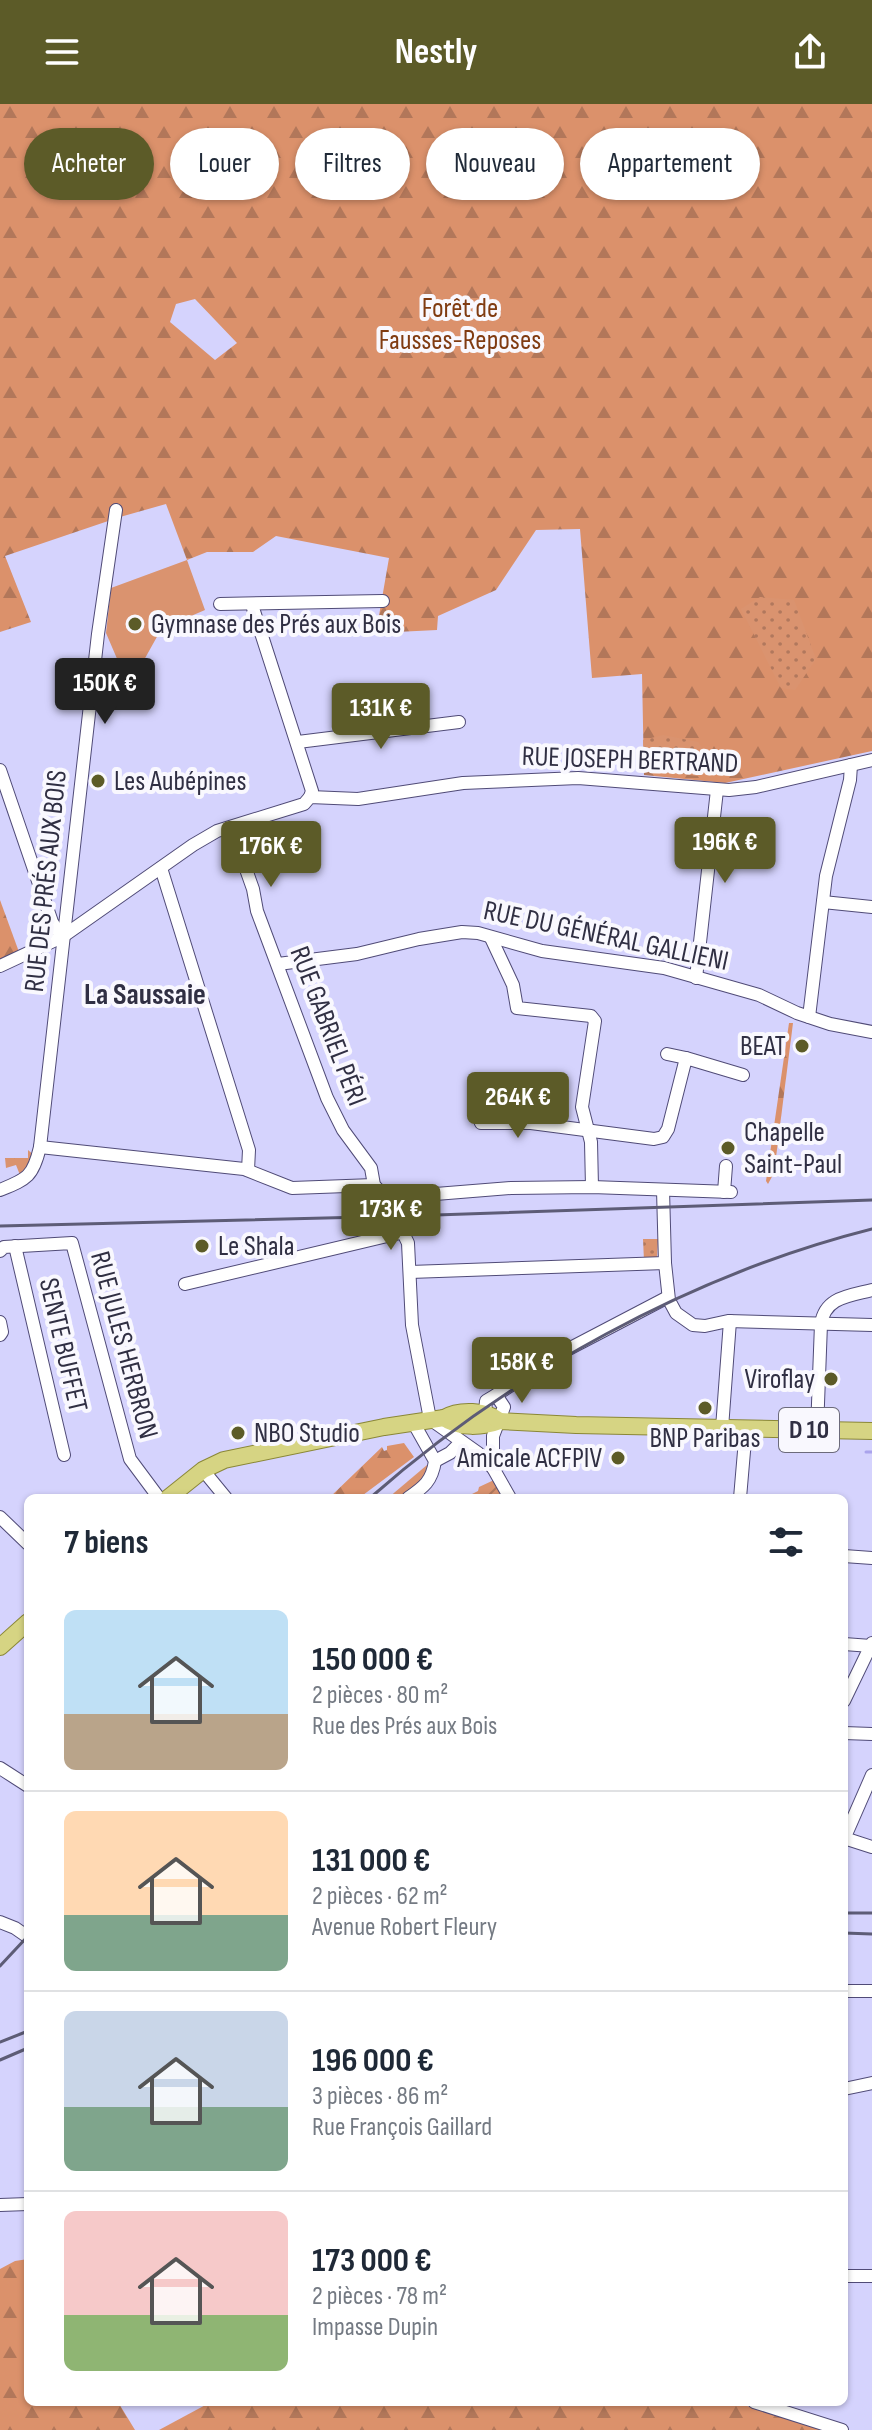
<!DOCTYPE html>
<html lang="fr">
<head>
<meta charset="utf-8">
<style>
	:root { --surface:#fff; --page:#f6f6f7; --text:#1f2937; --muted:#747a83; --line:#e0e1e3; --accent:#5c5b28 }
	body { margin:0; font-family:"Sofia Sans Condensed",sans-serif; background:var(--page); color:var(--text); height:100vh; display:flex; flex-direction:column; font-size:30px; white-space:nowrap }
	* { box-sizing:border-box; margin:0 }
	p { font-size:26px; color:var(--muted) }
	.icon { flex:none; width:44px; height:44px; fill:none; stroke:currentColor; stroke-width:2; stroke-linecap:round; stroke-linejoin:round }
	.map { position:relative; flex:1; overflow:hidden }
	.sheet { position:absolute; left:24px; top:1390px; width:824px; height:912px; display:flex; flex-direction:column; background:var(--surface); border-radius:12px; box-shadow:0 2px 6px #0004 }
	.sheet>* { flex:none }
	.top-card { position:absolute; left:24px; top:24px; width:824px; height:72px; display:flex; gap:16px }
	.price { position:absolute; translate:-50% -68px; padding:0 18px; border-radius:8px; background:var(--accent); color:#fff; font-size:26px; line-height:52px; filter:drop-shadow(0 2px 4px #0008) }
	.price::after { content:''; position:absolute; left:50%; top:48px; width:24px; height:18px; margin-left:-12px; background:inherit; clip-path:polygon(0 0,100% 0,50% 100%) }
	.price.on { background:#222; color:#fff }
	ul { padding:0; list-style:none }
	li { display:flex; align-items:center; gap:24px; height:200px; padding:0 40px }
	li+li { border-top:2px solid var(--line) }
	li span { display:grid; place-items:center; flex:none; width:224px; height:160px; border-radius:12px; color:#555 }
	li>.icon { margin-inline-start:auto }
	span .icon { width:96px; height:96px; fill:#fffc; stroke-width:1 }
	li b { font-size:34px }
	h2 { display:flex; justify-content:space-between; align-items:center; height:96px; padding:0 40px; font-size:34px }
	.tag { padding:0 28px; border-radius:36px; background:var(--surface); box-shadow:0 2px 6px #0004; font-size:28px; line-height:72px }
	.tag.on { background:var(--accent); color:#fff }
	header { display:flex; justify-content:space-between; align-items:center; height:104px; padding:0 40px; background:var(--accent); color:#fff; font-size:36px; font-weight:700 }
	.map>svg:first-child { display:block }
	.grass { fill:url(#grass-tufts) }
	.forest { fill:url(#forest-firs); fill-rule:evenodd }
	.park { fill:url(#park-dots) }
	.garden { fill:url(#garden-furrows) }
	.pitch { fill:#da936f }
	.lines { fill:none; stroke-linecap:round; stroke-linejoin:round }
	.stream { stroke:#aaa3ec; stroke-width:3 }
	.minor-casing { stroke:#504b77; stroke-width:14 }
	.major-casing { stroke:#8a8737; stroke-width:18 }
	.minor { stroke:#fff; stroke-width:12 }
	.major { stroke:#d6d483; stroke-width:16 }
	.rail { stroke:#5d5c76; stroke-width:3 }
	.poi-dot { fill:#5c5b28; stroke:#f9f8fe; stroke-width:3 }
	.labels { text-anchor:middle; dominant-baseline:central; stroke-width:8; stroke-linejoin:round; paint-order:stroke }
	.shield { fill:#f9f8fe; stroke:#6c6b7b; stroke-width:2 }
	.shield-label { font-size:26px; font-weight:bold; fill:#302f43 }
	.park-label { font-size:28px; fill:#803b11; stroke:#f9f8fe }
	.poi-label { font-size:28px; fill:#302f43; stroke:#f9f8fe; text-anchor:start }
	.street-label { font-size:28px; fill:#302f43; stroke:#f9f8fe }
	.neighbourhood-label { font-size:30px; font-weight:bold; fill:#302f43; stroke:#f9f8fe }
</style>
</head>
<body>
<header><svg class="icon" aria-label="menu" viewBox="0 0 24 24"><path d="M4 6h16M4 12h16M4 18h16"/></svg>Nestly<svg class="icon" aria-label="share" viewBox="0 0 24 24"><path d="M12 15V3M7 8l5-5 5 5M5 13v7h14v-7"/></svg></header>
<div class="map">
<svg width="872" height="2326" viewBox="0 0 872 2326">
	<defs>
		<pattern id="grass-tufts" width="24" height="20" patternUnits="userSpaceOnUse" patternTransform="scale(2)"><rect width="24" height="20" fill="#da936f"/><path d="M3 7l-1-3M5 7V3M7 7l1-3M15 17l-1-3M17 17v-4M19 17l1-3" fill="none" stroke="#b1785d"/></pattern>
		<pattern id="forest-firs" width="22" height="20" patternUnits="userSpaceOnUse" patternTransform="scale(2)"><rect width="22" height="20" fill="#db916b"/><path d="M5 1l3.5 6h-7zM16 11l3.5 6h-7z" fill="#b2775a"/></pattern>
		<pattern id="park-dots" width="8" height="8" patternUnits="userSpaceOnUse" patternTransform="scale(2)"><rect width="8" height="8" fill="#da936f"/><path d="M2 2h.1M6 6h.1" fill="none" stroke="#b1785d" stroke-width="1.8" stroke-linecap="round"/></pattern>
		<pattern id="garden-furrows" width="10" height="10" patternUnits="userSpaceOnUse" patternTransform="scale(2)"><rect width="10" height="10" fill="#da936f"/><path d="M-1 1l2-2M0 10L10 0M9 11l2-2" fill="none" stroke="#b1785d"/></pattern>
	</defs>
	<rect width="100%" height="100%" fill="#d5d3fd"/>
	<g class="grass">
		<polygon points="28,1046 35,1052 33,1060 20,1071 16,1061 6,1064 5,1054 28,1054"/>
		<polygon points="427,1361 427,1374 404,1394 388,1394"/>
	</g>
	<g class="forest">
		<path d="M0,0H872V647L725,679L644,671L642,570L592,574L580,425L536,426L496,486L438,512L437,526L376,529L389,454L276,432L253,448H207L187,456L166,400L120,413L5,452L31,518L0,528ZM195,195L237,239L215,256L170,218L176,200Z"/>
		<polygon points="0,796 19,848 0,857"/>
		<polygon points="789,919 793,919 774,1069 768,1080 766,1077"/>
		<polygon points="404,1339 414,1353 359,1394 329,1394 382,1343 384,1347 387,1346 387,1342"/>
		<polygon points="28,2155 28,2298 118,2298 135,2326 0,2326 0,2165 15,2157"/>
		<polygon points="211,2298 734,2298 827,2326 159,2326"/>
	</g>
	<g class="park">
		<polygon points="760,493 794,496 816,555 795,586 781,584 741,505"/>
		<polygon points="663,631 698,638 702,644 698,672 644,666 643,636"/>
		<polygon points="643,1135 658,1135 657,1153 644,1157"/>
	</g>
	<polygon class="garden" points="494,1376 502,1394 475,1394 472,1390 478,1387 479,1383"/>
	<polygon class="pitch" points="187,456 205,506 177,518 168,513 134,574 130,573 130,585 106,529 111,484"/>
	<g class="lines">
		<polyline class="stream" points="866,1348 872,1348"/>
		<defs>
			<g id="minor">
				<polyline points="220,500 383,497"/>
				<polyline points="252,501 312,687 310,693"/>
				<polyline points="298,638 459,618"/>
				<polyline points="0,666 52,818 62,833"/>
				<polyline points="231,723 253,785 257,807 327,994 343,1026 371,1064 374,1081 386,1094 408,1139 412,1221 430,1315 478,1349 493,1364 510,1394"/>
				<polyline points="161,764 249,1046 248,1066"/>
				<polyline points="823,798 872,803"/>
				<polyline points="491,834 513,881 517,904 591,912 595,917 582,1003 591,1038 592,1083"/>
				<polyline points="278,860 357,850 419,835 462,828 478,829 542,847 664,864 759,891 797,909 830,920 872,928"/>
				<polyline points="0,862 62,833 193,741 217,727 304,700 310,693 358,695 463,679 578,674 729,686 756,683 872,656"/>
				<polyline points="696,874 717,686"/>
				<polyline points="809,913 826,772 850,676 851,661"/>
				<polyline points="667,950 686,954"/>
				<polyline points="477,1010 481,1019 531,1019 654,1035 663,1033 668,1025 686,954 743,971"/>
				<polyline points="40,1043 244,1065 292,1084 374,1081"/>
				<path d="M0,1086C27,1075 33,1073 40,1043L98,530L116,406"/>
				<polyline points="663,1086 665,1159 669,1196 676,1209 693,1221 705,1222 728,1217 872,1221"/>
				<polyline points="724,1088 726,1062"/>
				<polyline points="386,1094 511,1084 592,1083 731,1088"/>
				<polyline points="15,1142 64,1351"/>
				<polyline points="0,1147 4,1143 72,1139 130,1355 159,1394"/>
				<polyline points="410,1168 665,1159"/>
				<polyline points="185,1180 404,1128"/>
				<polyline points="0,1218 2,1228 0,1231"/>
				<polyline points="485,1309 486,1297 496,1291 559,1250 668,1193"/>
				<polyline points="722,1324 730,1217"/>
				<path d="M817,1326L821,1220C825,1193 849,1192 872,1186"/>
				<polyline points="435,1357 450,1349 460,1339"/>
				<polyline points="493,1364 493,1332 504,1303 496,1291"/>
				<polyline points="203,1366 226,1394"/>
				<path d="M408,1394C424,1383 432,1377 435,1357L413,1318"/>
				<polyline points="740,1394 746,1324"/>
				<polyline points="0,1413 28,1440"/>
				<polyline points="844,1452 872,1454"/>
				<polyline points="844,1540 871,1542"/>
				<polyline points="844,1597 872,1539"/>
				<polyline points="844,1629 872,1630"/>
				<polyline points="0,1664 28,1682"/>
				<polyline points="844,1734 872,1743"/>
				<polyline points="844,1735 872,1671"/>
				<polyline points="0,1818 15,1824 28,1833"/>
				<polyline points="844,1887 872,1887"/>
				<polyline points="844,1985 872,1979"/>
				<polyline points="0,2101 28,2100"/>
				<polyline points="844,2172 872,2172"/>
				<polyline points="754,2298 842,2326"/>
			</g>
			<g id="major">
				<path d="M444,1314C458,1325 484,1323 500,1317L576,1321L872,1327"/>
				<path d="M168,1394L203,1366L224,1356L384,1323L444,1314C459,1305 486,1306 500,1317"/>
				<polyline points="0,1543 28,1518"/>
			</g>
		</defs>
		<use href="#minor" class="minor-casing"/>
		<use href="#major" class="major-casing"/>
		<use href="#minor" class="minor"/>
		<use href="#major" class="major"/>
		<g class="rail">
			<polyline points="0,1122 406,1112 872,1096"/>
			<path d="M370,1394C511,1270 690,1171 872,1125"/>
			<polyline points="844,1809 872,1809"/>
			<polyline points="844,1829 872,1830"/>
			<polyline points="0,1862 28,1832"/>
			<polyline points="0,1938 28,1927"/>
			<polyline points="0,1956 28,1944"/>
		</g>
	</g>
	<g class="poi-dot">
		<circle cx="135" cy="520" r="8"/>
		<circle cx="98" cy="677" r="8"/>
		<circle cx="802" cy="942" r="8"/>
		<circle cx="728" cy="1044" r="8"/>
		<circle cx="202" cy="1142" r="8"/>
		<circle cx="831" cy="1275" r="8"/>
		<circle cx="705" cy="1304" r="8"/>
		<circle cx="238" cy="1329" r="8"/>
		<circle cx="618" cy="1354" r="8"/>
	</g>
	<g class="labels">
		<rect class="shield" x="779" y="1304" width="60" height="44" rx="6"/>
		<g class="shield-label">
			<text x="809" y="1326">D 10</text>
		</g>
		<g class="park-label">
			<text x="460" y="204">Forêt de<tspan x="460" dy="32">Fausses-Reposes</tspan></text>
		</g>
		<g class="poi-label">
			<text x="151" y="520">Gymnase des Prés aux Bois</text>
			<text x="114" y="677">Les Aubépines</text>
			<text x="786" y="942" text-anchor="end">BEAT</text>
			<text x="744" y="1028">Chapelle<tspan x="744" dy="32">Saint-Paul</tspan></text>
			<text x="218" y="1142">Le Shala</text>
			<text x="815" y="1275" text-anchor="end">Viroflay</text>
			<text x="254" y="1329">NBO Studio</text>
			<text x="705" y="1334" text-anchor="middle">BNP Paribas</text>
			<text x="602" y="1354" text-anchor="end">Amicale ACFPIV</text>
		</g>
		<g class="street-label">
			<text transform="translate(630 656) rotate(2)">RUE JOSEPH BERTRAND</text>
			<text transform="translate(46 777) rotate(-84)">RUE DES PRÉS AUX BOIS</text>
			<text transform="translate(606 832) rotate(12)">RUE DU GÉNÉRAL GALLIENI</text>
			<text transform="translate(328 922) rotate(69)">RUE GABRIEL PÉRI</text>
			<text transform="translate(63 1241) rotate(77)">SENTE BUFFET</text>
			<text transform="translate(124 1241) rotate(75)">RUE JULES HERBRON</text>
		</g>
		<g class="neighbourhood-label">
			<text x="145" y="891">La Saussaie</text>
		</g>
	</g>
</svg>
<b class="price on" style="left:105px;top:622px">150K €</b>
<b class="price" style="left:381px;top:647px">131K €</b>
<b class="price" style="left:725px;top:781px">196K €</b>
<b class="price" style="left:271px;top:785px">176K €</b>
<b class="price" style="left:518px;top:1036px">264K €</b>
<b class="price" style="left:391px;top:1148px">173K €</b>
<b class="price" style="left:522px;top:1301px">158K €</b>
<div class="top-card">
<a class="tag on">Acheter</a>
<a class="tag">Louer</a>
<a class="tag">Filtres</a>
<a class="tag">Nouveau</a>
<a class="tag">Appartement</a>
</div>
<section class="sheet">
<h2>7 biens<svg class="icon" aria-label="filters" viewBox="0 0 24 24"><path d="M4 7h16M4 17h16"/><circle cx="9" cy="7" r="2"/><circle cx="15" cy="17" r="2"/></svg></h2>
<ul>
<li><span style="background:linear-gradient(#bfe0f5 65%,#b9a48a 0)"><svg class="icon" aria-label="home" viewBox="0 0 24 24"><path d="M3 11l9-7 9 7M6 9v11h12V9"/></svg></span><div><b>150 000 €</b><p>2 pièces · 80 m²</p><p>Rue des Prés aux Bois</p></div></li>
<li><span style="background:linear-gradient(#ffd9b3 65%,#7fa58c 0)"><svg class="icon" aria-label="home" viewBox="0 0 24 24"><path d="M3 11l9-7 9 7M6 9v11h12V9"/></svg></span><div><b>131 000 €</b><p>2 pièces · 62 m²</p><p>Avenue Robert Fleury</p></div></li>
<li><span style="background:linear-gradient(#c9d6e8 60%,#7fa58c 0)"><svg class="icon" aria-label="home" viewBox="0 0 24 24"><path d="M3 11l9-7 9 7M6 9v11h12V9"/></svg></span><div><b>196 000 €</b><p>3 pièces · 86 m²</p><p>Rue François Gaillard</p></div></li>
<li><span style="background:linear-gradient(#f6c9c9 65%,#8fb573 0)"><svg class="icon" aria-label="home" viewBox="0 0 24 24"><path d="M3 11l9-7 9 7M6 9v11h12V9"/></svg></span><div><b>173 000 €</b><p>2 pièces · 78 m²</p><p>Impasse Dupin</p></div></li>
</ul>
</section>
</div>
</body>
</html>
